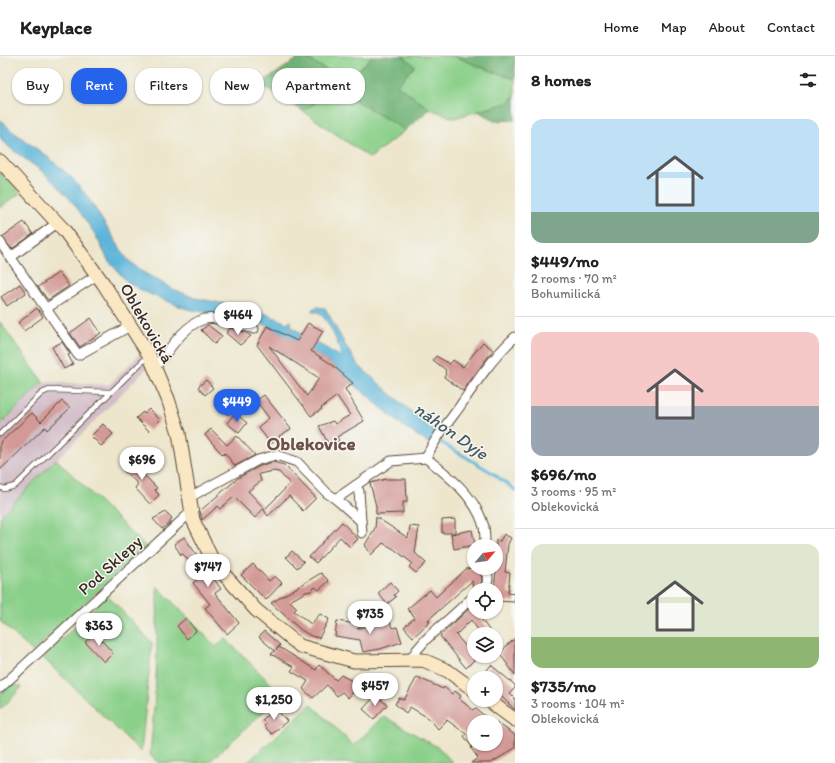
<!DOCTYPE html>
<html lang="en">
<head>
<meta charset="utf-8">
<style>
	:root { --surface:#fff; --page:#f2f2f2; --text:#202124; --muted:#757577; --line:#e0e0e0; --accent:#2563eb }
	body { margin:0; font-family:Itim,sans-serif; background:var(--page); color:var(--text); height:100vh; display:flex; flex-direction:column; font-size:15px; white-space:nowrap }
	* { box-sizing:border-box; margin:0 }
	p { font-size:13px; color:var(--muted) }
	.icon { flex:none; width:22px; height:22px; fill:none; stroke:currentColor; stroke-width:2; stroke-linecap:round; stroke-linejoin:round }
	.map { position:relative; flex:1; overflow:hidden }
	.drawer { display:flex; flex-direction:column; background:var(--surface); width:320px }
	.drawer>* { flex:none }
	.top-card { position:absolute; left:12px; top:12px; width:380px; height:36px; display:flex; gap:8px }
	.needle { width:26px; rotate:61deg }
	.controls { position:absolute; left:467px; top:483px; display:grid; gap:8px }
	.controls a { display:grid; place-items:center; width:36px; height:36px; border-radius:50%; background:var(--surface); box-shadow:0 1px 3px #0004; font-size:20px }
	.price { position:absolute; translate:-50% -34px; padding:0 9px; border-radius:14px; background:#fff; color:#222; font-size:13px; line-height:26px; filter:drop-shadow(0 1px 2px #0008) }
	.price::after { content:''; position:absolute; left:50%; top:24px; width:12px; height:9px; margin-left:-6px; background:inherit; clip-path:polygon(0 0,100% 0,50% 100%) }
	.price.selected { background:var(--accent); color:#fff }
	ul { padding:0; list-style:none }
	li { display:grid; align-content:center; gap:8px; height:212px; padding:0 16px }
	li+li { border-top:1px solid var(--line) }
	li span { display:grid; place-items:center; height:124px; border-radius:12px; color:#555 }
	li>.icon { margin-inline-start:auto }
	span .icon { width:72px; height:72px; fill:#fffc; stroke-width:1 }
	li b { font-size:17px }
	h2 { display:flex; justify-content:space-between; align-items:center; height:48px; padding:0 16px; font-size:17px }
	.pill { padding:0 14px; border-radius:16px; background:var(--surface); box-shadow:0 1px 3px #0004; font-size:14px; line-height:36px }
	.pill.selected { background:var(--accent); color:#fff }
	header { display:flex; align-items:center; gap:24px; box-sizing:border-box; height:56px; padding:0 20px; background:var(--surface); border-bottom:1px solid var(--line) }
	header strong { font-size:19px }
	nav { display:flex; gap:22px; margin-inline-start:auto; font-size:14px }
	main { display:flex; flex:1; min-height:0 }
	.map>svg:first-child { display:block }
	.industrial { fill:#d2bdc8 }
	.green { fill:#8bd08a; stroke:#637d54 }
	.forest { fill:#70b276; stroke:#566e4a }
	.water { fill:#5cb5d9; stroke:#4c707c }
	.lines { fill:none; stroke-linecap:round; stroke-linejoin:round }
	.stream { stroke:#5cb5d9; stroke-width:3 }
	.building { fill:#d39996; fill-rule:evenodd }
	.lane-casing { stroke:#564638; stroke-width:6 }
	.street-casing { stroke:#564638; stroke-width:11 }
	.secondary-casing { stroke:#564638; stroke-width:15 }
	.lane { stroke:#fff; stroke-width:4.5 }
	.street { stroke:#fff; stroke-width:9 }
	.secondary { stroke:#fae7c3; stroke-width:13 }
	.labels { text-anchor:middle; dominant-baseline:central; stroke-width:3; stroke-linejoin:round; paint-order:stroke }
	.street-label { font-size:17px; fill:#3b2a1e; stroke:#f6f6f2 }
	.water-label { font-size:18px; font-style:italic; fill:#475b5f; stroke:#f6f6f2 }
	.quarter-label { font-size:19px; font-weight:bold; fill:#705148; stroke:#f6f6f2 }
</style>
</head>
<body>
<header>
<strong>Keyplace</strong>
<nav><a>Home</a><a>Map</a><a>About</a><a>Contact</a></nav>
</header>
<main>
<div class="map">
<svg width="515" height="707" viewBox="0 0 515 707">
	<rect width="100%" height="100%" fill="#f6f6f2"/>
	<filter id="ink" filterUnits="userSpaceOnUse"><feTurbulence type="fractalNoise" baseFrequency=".025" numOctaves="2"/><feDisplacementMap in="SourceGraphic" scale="8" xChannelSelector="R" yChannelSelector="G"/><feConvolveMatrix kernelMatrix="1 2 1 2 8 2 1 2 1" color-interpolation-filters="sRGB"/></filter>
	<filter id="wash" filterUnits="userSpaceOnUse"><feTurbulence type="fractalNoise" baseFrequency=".012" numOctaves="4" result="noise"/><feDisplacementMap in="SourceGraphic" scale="16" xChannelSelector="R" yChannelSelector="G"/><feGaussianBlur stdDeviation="0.9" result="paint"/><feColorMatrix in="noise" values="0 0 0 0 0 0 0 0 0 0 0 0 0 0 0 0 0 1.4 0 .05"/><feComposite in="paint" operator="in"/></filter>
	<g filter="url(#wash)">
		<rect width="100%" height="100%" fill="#ede6cc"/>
		<polygon class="industrial" points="143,295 151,308 0,461 0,369 43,326 109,329"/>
		<g class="green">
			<polygon points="304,0 373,0 346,26"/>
			<polygon points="403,0 454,0 483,12 515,23 515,41 507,47 454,62 430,53 397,29 414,10"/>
			<polygon points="336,32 405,74 370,102 303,55"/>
			<polygon points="0,115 20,137 0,152"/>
			<polygon points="0,266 43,326 0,369"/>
			<polygon points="56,403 145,490 33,596 0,565 0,461"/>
			<path d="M157,530L216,591L225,582L282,639L208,707H159L150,699C156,642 158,586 157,530Z"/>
			<polygon points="107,539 152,587 141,696 43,602"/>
			<polygon points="12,628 22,631 0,654 0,639"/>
			<polygon points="311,648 354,690 383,660 439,692 453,707 247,707"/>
		</g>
		<g class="forest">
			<polygon points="302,0 346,25 373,0 403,0 415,10 397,29 430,53 405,74 336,33 303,55 260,28"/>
			<polygon points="454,0 515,0 515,23 483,12"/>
			<polygon points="515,41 515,64 494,65 478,55 507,47"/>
		</g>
		<g class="water">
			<polygon points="0,63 12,75 48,101 71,121 87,140 127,203 141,215 173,233 195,242 257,254 287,267 289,265 291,266 291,270 303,279 299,287 286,281 286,280 260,266 187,253 145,236 127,226 108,204 95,178 75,149 59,131 42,115 10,92 2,84 0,81"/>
			<path d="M318,251L325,252C336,271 346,293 359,310L437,378L430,388L401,369L330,307L307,293L312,284L341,301C339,287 329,266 319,256H313L312,253Z"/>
		</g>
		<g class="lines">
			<polyline class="stream" points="437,384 491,416 515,434"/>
		</g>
		<g id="blocks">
			<g class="building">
				<polygon points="24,166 33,178 12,193 2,181"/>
				<polygon points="59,216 69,230 48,244 38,231"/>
				<polygon points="20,228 26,237 7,250 1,241"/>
				<polygon points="37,252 43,261 24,275 18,267"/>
				<polygon points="91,262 101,277 80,291 70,277"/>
				<path d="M308,267L323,275L311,295L330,307L353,327L345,333L364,365L337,381L339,385L330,391L319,370L333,365L335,368L350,359L337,340L321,352L322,353L311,360L257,289L267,270L297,285ZM269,290L319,322L307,340L296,326Z"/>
				<polygon points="208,269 222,280 215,288 201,274"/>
				<polygon points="230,272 246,277 251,280 240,289 226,277"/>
				<polygon points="62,286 70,298 68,299 73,308 64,313 52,291"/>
				<polygon points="483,286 493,294 463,335 444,321 446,318 445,316 446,314 433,304 436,300 450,308 453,304 463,311"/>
				<polygon points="206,324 213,332 205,339 198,331"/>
				<polygon points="264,339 291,373 279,380 280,381 271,388 258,371 269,362 256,345"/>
				<polygon points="62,345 70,352 47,374 45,371 0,414 0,387 32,357 41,366"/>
				<polygon points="229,346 235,352 228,359 222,354"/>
				<polygon points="149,353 160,364 149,375 136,362 143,356 144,358"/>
				<polygon points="235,357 247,367 239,377 227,367"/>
				<polygon points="103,368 113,378 101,390 91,380"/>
				<polygon points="211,373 227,389 237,380 255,399 235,410 225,397 223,399 205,379"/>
				<polygon points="136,402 147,413 142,417 157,432 155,434 159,439 150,448 135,432 138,428 123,414"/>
				<polygon points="273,406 284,409 316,442 303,455 289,440 268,460 264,454 290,428 279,416 273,415 259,418 261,425 248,435 264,452 255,462 234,441 222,451 220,453 218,450 202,464 200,455 238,422 260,410"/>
				<polygon points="386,423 406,423 407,446 403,446 403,457 376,458 376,450 370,427"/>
				<polygon points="166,456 172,462 169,468 162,473 153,463"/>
				<polygon points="376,461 408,482 410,470 419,471 415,497 426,507 416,517 409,511 412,507 394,493 383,487 371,499 365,489 375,472"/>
				<polygon points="455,463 455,477 442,477 442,464"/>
				<polygon points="342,466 358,483 350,491 340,481 316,507 309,501"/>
				<polygon points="472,474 475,489 454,493 451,478"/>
				<polygon points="504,478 511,482 508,488 505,516 510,517 508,537 515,538 515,546 496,545 496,534 494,534 498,496 496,496 496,484 500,485"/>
				<polygon points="184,481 221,533 215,537 239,567 227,578 205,552 210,548 193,527 200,521 188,504 183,498 181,499 174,488"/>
				<polygon points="292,495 304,506 297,512 286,501"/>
				<polygon points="253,508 269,525 275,520 282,527 266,544 241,519"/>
				<polygon points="473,512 479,512 482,523 480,531 473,533 472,525 428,564 430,566 413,581 404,571 415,561 407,553 430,534 436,541 466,513"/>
				<polygon points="321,517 329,525 319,534 315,531 311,535 306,536 290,545 297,552 294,555 311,568 320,558 329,563 319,582 311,580 301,574 271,547"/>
				<polygon points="390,526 398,535 394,539 396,541 387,548 378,537"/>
				<polygon points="474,548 474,556 476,556 492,578 481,578 471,564 456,579 476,602 466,612 440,580"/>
				<polygon points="186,562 196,575 187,583 177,570"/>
				<polygon points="389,563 392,572 397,571 402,586 380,593 363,596 360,584 335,580 337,565 362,569 357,573"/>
				<polygon points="264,575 280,589 276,594 279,591 316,614 319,609 336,624 341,619 359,629 348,642 342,636 337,640 327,629 313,642 303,633 308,625 291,615 294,611 271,598 275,595 259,581"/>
				<polygon points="95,577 113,597 104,606 85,586"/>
				<polygon points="515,583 515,619 500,598 508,588"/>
				<polygon points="491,609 515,629 515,632 510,637 515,642 515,654 496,635 496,622 481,622"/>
				<polygon points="417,621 443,633 444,631 452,638 455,635 461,640 459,643 473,654 475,652 492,666 474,666 474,688 496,688 496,666 515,679 515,692 491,707 471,707 478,702 471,692 472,691 464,680 466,678 447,664 438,673 430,663 410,651 406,657 395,648 399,642 404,644"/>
				<polygon points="376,639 387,649 374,663 363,653"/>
				<polygon points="274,653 277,657 279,656 287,665 272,678 264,670 266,668 262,664"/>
			</g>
		</g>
	</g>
	<g filter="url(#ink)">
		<use href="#blocks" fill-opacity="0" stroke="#564638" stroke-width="1"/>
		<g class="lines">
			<defs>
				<g id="lane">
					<polyline points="0,378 42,337 49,334 111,336"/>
					<polyline points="0,431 4,433 15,430 148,300"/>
				</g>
				<g id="street">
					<polyline points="0,186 78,299 130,270"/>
					<polyline points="11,201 57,167"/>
					<polyline points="47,252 97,219"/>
					<path d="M154,313C167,297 184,268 205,263C219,260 241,269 254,273"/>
					<path d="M426,402C434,384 446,369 458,353C475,328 492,302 515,281"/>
					<polyline points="355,430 359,435 361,465"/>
					<path d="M190,441L258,404L276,399L297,406L327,437L336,443L391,405L426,402C449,420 476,441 484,471C485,477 485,484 485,490"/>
					<polyline points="336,443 361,465 362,477"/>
					<polyline points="485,534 488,523 487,512"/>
					<path d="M410,604C425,580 440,572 460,553C465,549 467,544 474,542"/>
					<polyline points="0,632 192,455"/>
				</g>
				<g id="secondary">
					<polyline points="0,105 64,174 103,227 149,299 168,343 179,377 193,464 214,507 256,554 300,590 354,605 423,604 448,615 474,634"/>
					<polyline points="488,644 515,664"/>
				</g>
			</defs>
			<use href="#lane" class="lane-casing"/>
			<use href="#street" class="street-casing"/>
			<use href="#secondary" class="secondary-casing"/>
			<use href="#lane" class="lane"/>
			<use href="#street" class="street"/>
			<use href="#secondary" class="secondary"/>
		</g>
	</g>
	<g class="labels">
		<g class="street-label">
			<text transform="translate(147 267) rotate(60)">Oblekovická</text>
			<text transform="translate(110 509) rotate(-42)">Pod Sklepy</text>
		</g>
		<g class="water-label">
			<text transform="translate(451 375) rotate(35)">náhon Dyje</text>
		</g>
		<g class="quarter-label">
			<text x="311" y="387">Oblekovice</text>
		</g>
	</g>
</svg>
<div class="controls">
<a><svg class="needle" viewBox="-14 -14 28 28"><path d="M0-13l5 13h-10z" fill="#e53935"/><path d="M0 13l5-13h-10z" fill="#757577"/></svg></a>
<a><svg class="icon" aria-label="locate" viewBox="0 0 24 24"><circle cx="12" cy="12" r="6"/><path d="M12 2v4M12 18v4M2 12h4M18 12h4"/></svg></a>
<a><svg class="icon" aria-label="layers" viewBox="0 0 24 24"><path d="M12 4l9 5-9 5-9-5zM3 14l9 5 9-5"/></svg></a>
<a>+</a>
<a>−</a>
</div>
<b class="price" style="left:238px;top:280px">$464</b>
<b class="price selected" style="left:237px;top:367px">$449</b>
<b class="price" style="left:142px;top:425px">$696</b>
<b class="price" style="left:208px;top:532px">$747</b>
<b class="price" style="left:370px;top:579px">$735</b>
<b class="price" style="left:99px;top:591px">$363</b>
<b class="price" style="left:375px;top:651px">$457</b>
<b class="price" style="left:274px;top:665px">$1,250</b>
<div class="top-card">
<a class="pill">Buy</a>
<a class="pill selected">Rent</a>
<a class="pill">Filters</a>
<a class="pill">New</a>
<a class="pill">Apartment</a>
</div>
</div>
<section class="drawer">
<h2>8 homes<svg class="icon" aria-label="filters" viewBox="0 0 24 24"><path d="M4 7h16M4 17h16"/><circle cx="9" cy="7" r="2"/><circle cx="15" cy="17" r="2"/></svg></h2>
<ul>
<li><span style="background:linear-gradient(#bfe0f5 75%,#7fa58c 0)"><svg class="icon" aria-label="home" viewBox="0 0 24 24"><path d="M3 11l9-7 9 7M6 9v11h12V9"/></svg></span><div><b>$449/mo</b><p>2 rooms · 70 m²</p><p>Bohumilická</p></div></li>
<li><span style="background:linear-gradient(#f6c9c9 60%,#9aa5b1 0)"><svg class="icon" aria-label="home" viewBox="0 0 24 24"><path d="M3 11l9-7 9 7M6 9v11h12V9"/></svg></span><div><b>$696/mo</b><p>3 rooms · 95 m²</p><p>Oblekovická</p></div></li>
<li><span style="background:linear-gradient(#dfe7d0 75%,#8fb573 0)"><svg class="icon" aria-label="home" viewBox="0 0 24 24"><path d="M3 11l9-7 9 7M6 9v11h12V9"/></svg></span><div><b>$735/mo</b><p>3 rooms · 104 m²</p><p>Oblekovická</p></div></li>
</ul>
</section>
</main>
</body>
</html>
